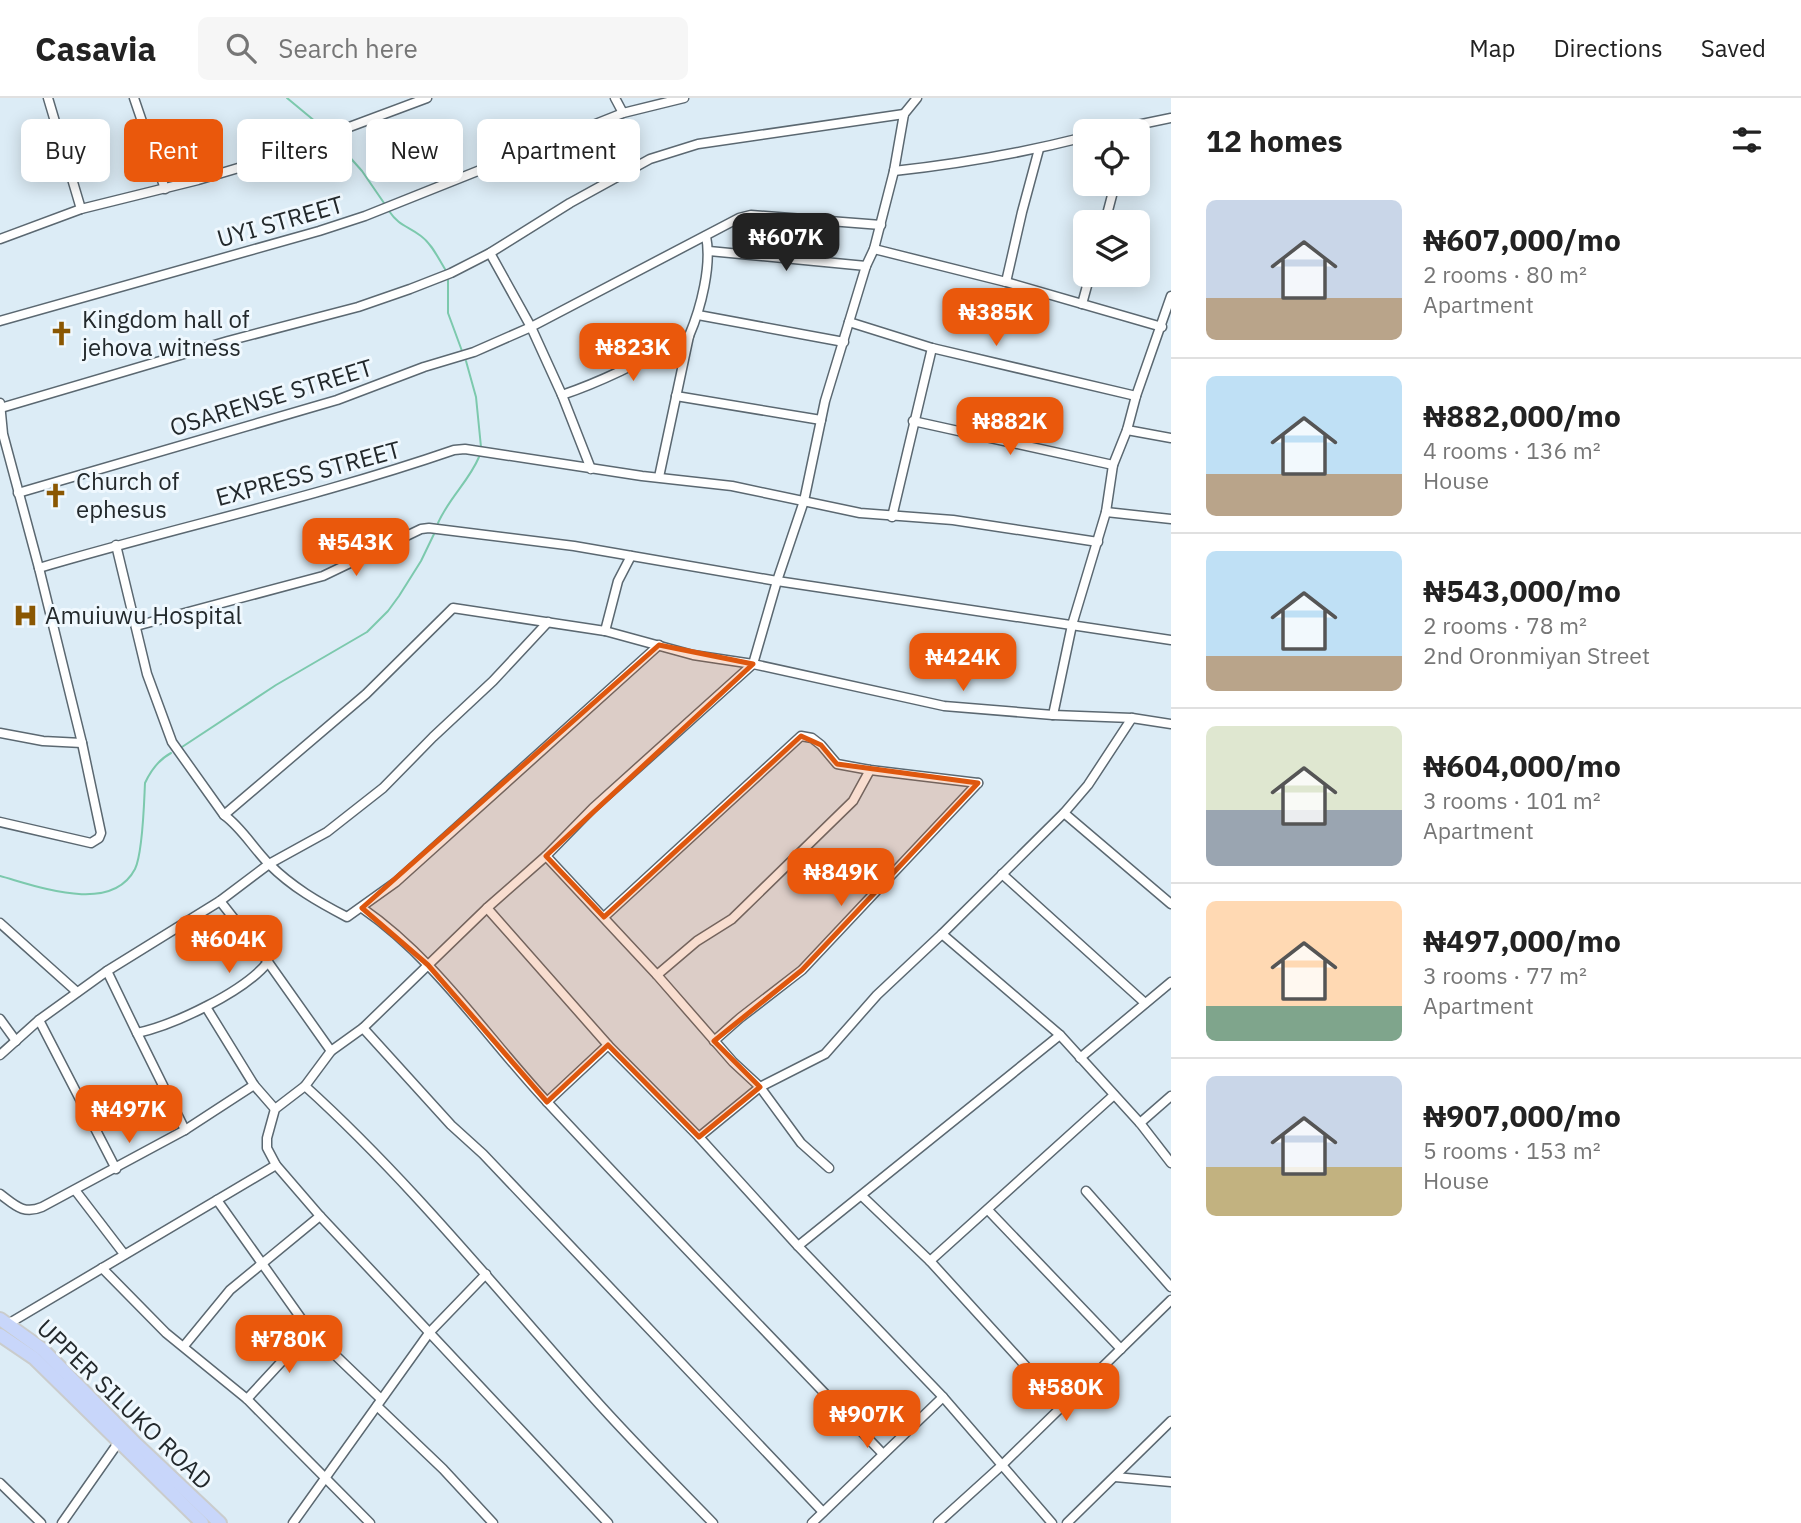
<!DOCTYPE html>
<html lang="en">
<head>
<meta charset="utf-8">
<style>
	:root { --surface:#fff; --page:#f6f6f6; --text:#222; --muted:#767676; --line:#e0e0e0; --accent:#ea580c }
	body { margin:0; font-family:"IBM Plex Sans",sans-serif; background:var(--page); color:var(--text); height:100vh; display:flex; flex-direction:column; font-size:26px; white-space:nowrap }
	* { box-sizing:border-box; margin:0 }
	p { font-size:23px; color:var(--muted) }
	.icon { flex:none; width:38px; height:38px; fill:none; stroke:currentColor; stroke-width:2; stroke-linecap:round; stroke-linejoin:round }
	.map { position:relative; flex:1; overflow:hidden }
	.sheet { display:flex; flex-direction:column; background:var(--surface); width:630px }
	.sheet>* { flex:none }
	.hud { position:absolute; left:21px; top:21px; width:665px; height:63px; display:flex; gap:14px }
	.buttons { position:absolute; left:1073px; top:21px; display:grid; gap:14px }
	.buttons a { display:grid; place-items:center; width:77px; height:77px; border-radius:10px; background:var(--surface); box-shadow:0 4px 18px #0003; font-size:35px }
	.price { position:absolute; translate:-50% -60px; padding:0 16px; border-radius:14px; background:var(--accent); color:#fff; font-size:23px; line-height:46px; filter:drop-shadow(0 2px 4px #0008) }
	.price::after { content:''; position:absolute; left:50%; top:42px; width:21px; height:16px; margin-left:-10px; background:inherit; clip-path:polygon(0 0,100% 0,50% 100%) }
	.price.current { background:#222; color:#fff }
	ul { padding:0; list-style:none }
	li { display:flex; align-items:center; gap:21px; height:175px; padding:0 35px }
	li+li { border-top:2px solid var(--line) }
	li span { display:grid; place-items:center; flex:none; width:196px; height:140px; border-radius:10px; color:#555 }
	li>.icon { margin-inline-start:auto }
	span .icon { width:84px; height:84px; fill:#fffc; stroke-width:1 }
	li b { font-size:30px }
	h2 { display:flex; justify-content:space-between; align-items:center; height:84px; padding:0 35px; font-size:30px }
	.pill { padding:0 24px; border-radius:10px; background:var(--surface); box-shadow:0 4px 18px #0003; font-size:24px; line-height:63px }
	.pill.current { background:var(--accent); color:#fff }
	header { display:flex; align-items:center; gap:42px; box-sizing:border-box; height:98px; padding:0 35px; background:var(--surface); border-bottom:2px solid var(--line) }
	header strong { font-size:33px }
	nav { display:flex; gap:38px; margin-inline-start:auto; font-size:24px }
	.search { width:490px; height:63px; background:var(--page); display:flex; align-items:center; gap:18px; box-sizing:border-box; padding:0 24px; border-radius:10px; color:var(--muted); font-size:26px }
	main { display:flex; flex:1; min-height:0 }
	.map>svg:first-child { display:block }
	.lines { fill:none; stroke-linecap:round; stroke-linejoin:round }
	.stream { stroke:#7cc9ad; stroke-width:2 }
	.street-casing { stroke:#5b6871; stroke-width:11 }
	.primary-casing { stroke:#cacccc; stroke-width:16 }
	.street { stroke:#fff; stroke-width:8 }
	.primary { stroke:#c8d6fa; stroke-width:12 }
	.marked { fill:#de570e; fill-opacity:0.2; stroke:#de570e; stroke-width:5; stroke-linejoin:round }
	.labels { text-anchor:middle; dominant-baseline:central; stroke-width:6; stroke-linejoin:round; paint-order:stroke }
	.street-label { font-size:24px; fill:#23292c; stroke:#eff8fe }
	.poi-label { font-size:24px; fill:#23292c; stroke:#eff8fe; text-anchor:start }
</style>
</head>
<body>
<header>
<strong>Casavia</strong>
<div class="search"><svg class="icon" aria-label="search" viewBox="0 0 24 24"><circle cx="10" cy="10" r="6"/><path d="M15 15l6 6"/></svg>Search here</div>
<nav><a>Map</a><a>Directions</a><a>Saved</a></nav>
</header>
<main>
<div class="map">
<svg width="1171" height="1425" viewBox="0 0 1171 1425">
	<rect width="100%" height="100%" fill="#dcecf6"/>
	<g class="lines">
		<g class="stream">
			<polyline points="287,0 328,34"/>
			<polyline points="331,38 362,73 384,105"/>
			<path d="M389,113C399,128 408,128 421,138C432,146 438,160 445,171"/>
			<polyline points="448,182 448,215 462,253"/>
			<polyline points="466,263 476,299 481,349"/>
			<path d="M438,425C449,400 469,383 479,359"/>
			<polyline points="182,649 276,587 367,534 388,513 399,498 421,463 434,436"/>
			<path d="M0,778C37,788 111,817 135,771C143,755 144,705 145,685C151,672 158,662 171,655"/>
		</g>
		<defs>
			<g id="street">
				<polyline points="48,0 81,111"/>
				<polyline points="134,0 165,91"/>
				<polyline points="615,0 623,15"/>
				<polyline points="1108,33 1171,20"/>
				<path d="M894,73C959,66 1022,55 1085,39"/>
				<polyline points="1105,124 1115,86"/>
				<polyline points="0,141 81,111 198,82 282,57 336,34 427,0"/>
				<polyline points="874,151 1006,184 1162,229"/>
				<polyline points="709,153 866,168"/>
				<polyline points="490,155 531,229 562,297 591,371"/>
				<polyline points="1006,184 1022,114 1039,51"/>
				<polyline points="1082,206 1090,177"/>
				<polyline points="698,217 844,244"/>
				<polyline points="0,223 319,133 365,118 623,15 684,0"/>
				<polyline points="849,224 932,250 1136,298"/>
				<path d="M562,297C607,282 647,260 689,238"/>
				<polyline points="676,298 821,322"/>
				<polyline points="0,305 3,336 39,470 82,645 101,735 99,740 91,745 0,724"/>
				<polyline points="1,310 228,243 358,209 410,191 451,175 490,155 570,105 650,61 698,46 904,16"/>
				<polyline points="913,323 1113,367"/>
				<polyline points="1127,332 1171,340"/>
				<path d="M659,379L689,238C701,210 712,167 706,138"/>
				<polyline points="18,395 337,302 424,269 474,254 531,229 739,120 751,117 881,127"/>
				<polyline points="1106,414 1171,421"/>
				<polyline points="892,419 932,250"/>
				<path d="M116,447L147,576L172,644L224,717C242,730 253,750 269,766C292,789 318,804 347,819L396,784L659,547"/>
				<path d="M39,470C177,429 318,399 454,352L465,351L642,378L732,388L860,415L953,422L1098,444"/>
				<polyline points="136,528 323,478 421,431 429,430 574,448 777,483 1171,542"/>
				<polyline points="605,533 618,483 631,458"/>
				<polyline points="1053,617 1072,527 1106,414 1113,367 1127,332 1136,298 1171,198"/>
				<polyline points="0,635 43,643 82,645"/>
				<polyline points="1064,715 1171,806"/>
				<polyline points="224,717 366,596 453,510 605,533 693,557 753,566 944,608 1053,617 1132,620 1171,626"/>
				<polyline points="1002,776 1145,905"/>
				<polyline points="220,803 268,864 331,953"/>
				<path d="M362,810C436,861 487,940 549,1006C659,1124 772,1240 883,1356"/>
				<polyline points="487,810 608,947 699,1039 798,1148 943,1299 1052,1425"/>
				<polyline points="604,819 801,638 812,640 821,647 837,666 870,672 978,685"/>
				<polyline points="0,825 77,894"/>
				<polyline points="942,836 1060,937"/>
				<path d="M107,873L137,935C174,927 244,894 268,864"/>
				<polyline points="657,877 697,843 732,821 853,703 870,672"/>
				<polyline points="206,909 254,987 275,1011"/>
				<polyline points="0,921 16,943"/>
				<polyline points="39,922 116,1071"/>
				<polyline points="363,930 487,810 546,758"/>
				<polyline points="137,935 185,1032"/>
				<polyline points="714,943 740,920 802,872 978,685"/>
				<polyline points="0,957 39,922 107,873 220,803 269,766 327,734 383,690 433,639 493,583 548,524"/>
				<polyline points="1080,960 1171,884"/>
				<path d="M305,988C409,1082 498,1193 591,1297C630,1341 672,1383 713,1425"/>
				<polyline points="547,1004 608,947"/>
				<polyline points="1140,1025 1171,998"/>
				<polyline points="699,1039 760,989 825,956 877,897 942,836 1064,715 1088,687 1132,620"/>
				<polyline points="829,1070 801,1045 760,989 733,964 657,877 546,758 593,710 753,566 777,483 804,403 825,303 866,168 874,151 894,73 904,16 917,0"/>
				<polyline points="75,1092 124,1156"/>
				<polyline points="1086,1093 1171,1189"/>
				<path d="M0,1096C15,1107 23,1117 42,1109L185,1032L254,987"/>
				<polyline points="862,1098 930,1163 1062,1308"/>
				<polyline points="217,1102 310,1233 381,1301"/>
				<polyline points="988,1112 1121,1251"/>
				<polyline points="798,1148 1060,937 1140,1025 1171,1065"/>
				<polyline points="930,1163 1114,997"/>
				<polyline points="102,1170 166,1235 247,1301 370,1425"/>
				<polyline points="8,1226 276,1067"/>
				<polyline points="184,1248 230,1192 320,1118"/>
				<polyline points="247,1301 310,1233"/>
				<polyline points="377,1308 443,1371 493,1425"/>
				<polyline points="1115,1379 1171,1384"/>
				<polyline points="0,1385 41,1425"/>
				<polyline points="62,1425 118,1345"/>
				<polyline points="293,1425 429,1235 486,1176"/>
				<polyline points="608,1425 320,1118 276,1067 267,1050 267,1040 275,1011 305,988 331,953 363,930 451,1027 483,1056 823,1414"/>
				<polyline points="812,1425 943,1299"/>
				<polyline points="938,1425 1001,1368 1171,1202"/>
				<polyline points="1067,1425 1171,1323"/>
			</g>
			<g id="primary">
				<polyline points="0,1221 42,1251 132,1342 220,1425"/>
				<polyline points="0,1237 34,1260 202,1425"/>
			</g>
		</defs>
		<use href="#street" class="street-casing"/>
		<use href="#primary" class="primary-casing"/>
		<use href="#street" class="street"/>
		<use href="#primary" class="primary"/>
	</g>
	<path class="marked" d="M659,547L753,566L546,758L604,819L801,638L821,647L837,666L978,685L802,872L714,943L760,989L699,1039L608,947L547,1004L428,867L362,810Z"/>
	<defs>
		<symbol id="church-bare" viewBox="-9 -9 18 18"><path d="M-1.2-6h2.4v3.5h3.3v2.4h-3.3V6h-2.4V-.1h-3.3v-2.4h3.3Z" fill="#8a5702" stroke="#eff8fe" stroke-width="2.5" paint-order="stroke"/></symbol>
		<symbol id="hospital-bare" viewBox="-9 -9 18 18"><path d="M-5-5h3v3.5h4V-5h3V5h-3V1.5h-4V5h-3Z" fill="#8a5702" stroke="#eff8fe" stroke-width="2.5" paint-order="stroke"/></symbol>
	</defs>
	<g fill-rule="evenodd">
		<use href="#church-bare" x="44" y="218" width="35" height="35"/>
		<use href="#church-bare" x="38" y="380" width="35" height="35"/>
		<use href="#hospital-bare" x="8" y="500" width="35" height="35"/>
	</g>
	<g class="labels">
		<g class="street-label">
			<text transform="translate(280 123) rotate(-16)">UYI STREET</text>
			<text transform="translate(271 299) rotate(-17)">OSARENSE STREET</text>
			<text transform="translate(308 375) rotate(-15)">EXPRESS STREET</text>
			<text transform="translate(125 1306) rotate(44)">UPPER SILUKO ROAD</text>
		</g>
		<g class="poi-label">
			<text x="82" y="221">Kingdom hall of<tspan x="82" dy="28">jehova witness</tspan></text>
			<text x="76" y="383">Church of<tspan x="76" dy="28">ephesus</tspan></text>
			<text x="45" y="517">Amuiuwu Hospital</text>
		</g>
	</g>
</svg>
<div class="buttons">
<a><svg class="icon" aria-label="locate" viewBox="0 0 24 24"><circle cx="12" cy="12" r="6"/><path d="M12 2v4M12 18v4M2 12h4M18 12h4"/></svg></a>
<a><svg class="icon" aria-label="layers" viewBox="0 0 24 24"><path d="M12 4l9 5-9 5-9-5zM3 14l9 5 9-5"/></svg></a>
</div>
<b class="price current" style="left:786px;top:175px">₦607K</b>
<b class="price" style="left:996px;top:250px">₦385K</b>
<b class="price" style="left:633px;top:285px">₦823K</b>
<b class="price" style="left:1010px;top:359px">₦882K</b>
<b class="price" style="left:356px;top:480px">₦543K</b>
<b class="price" style="left:963px;top:595px">₦424K</b>
<b class="price" style="left:841px;top:810px">₦849K</b>
<b class="price" style="left:229px;top:877px">₦604K</b>
<b class="price" style="left:129px;top:1047px">₦497K</b>
<b class="price" style="left:289px;top:1277px">₦780K</b>
<b class="price" style="left:1066px;top:1325px">₦580K</b>
<b class="price" style="left:867px;top:1352px">₦907K</b>
<div class="hud">
<a class="pill">Buy</a>
<a class="pill current">Rent</a>
<a class="pill">Filters</a>
<a class="pill">New</a>
<a class="pill">Apartment</a>
</div>
</div>
<section class="sheet">
<h2>12 homes<svg class="icon" aria-label="filters" viewBox="0 0 24 24"><path d="M4 7h16M4 17h16"/><circle cx="9" cy="7" r="2"/><circle cx="15" cy="17" r="2"/></svg></h2>
<ul>
<li><span style="background:linear-gradient(#c9d6e8 70%,#b9a48a 0)"><svg class="icon" aria-label="home" viewBox="0 0 24 24"><path d="M3 11l9-7 9 7M6 9v11h12V9"/></svg></span><div><b>₦607,000/mo</b><p>2 rooms · 80 m²</p><p>Apartment</p></div></li>
<li><span style="background:linear-gradient(#bfe0f5 70%,#b9a48a 0)"><svg class="icon" aria-label="home" viewBox="0 0 24 24"><path d="M3 11l9-7 9 7M6 9v11h12V9"/></svg></span><div><b>₦882,000/mo</b><p>4 rooms · 136 m²</p><p>House</p></div></li>
<li><span style="background:linear-gradient(#bfe0f5 75%,#b9a48a 0)"><svg class="icon" aria-label="home" viewBox="0 0 24 24"><path d="M3 11l9-7 9 7M6 9v11h12V9"/></svg></span><div><b>₦543,000/mo</b><p>2 rooms · 78 m²</p><p>2nd Oronmiyan Street</p></div></li>
<li><span style="background:linear-gradient(#dfe7d0 60%,#9aa5b1 0)"><svg class="icon" aria-label="home" viewBox="0 0 24 24"><path d="M3 11l9-7 9 7M6 9v11h12V9"/></svg></span><div><b>₦604,000/mo</b><p>3 rooms · 101 m²</p><p>Apartment</p></div></li>
<li><span style="background:linear-gradient(#ffd9b3 75%,#7fa58c 0)"><svg class="icon" aria-label="home" viewBox="0 0 24 24"><path d="M3 11l9-7 9 7M6 9v11h12V9"/></svg></span><div><b>₦497,000/mo</b><p>3 rooms · 77 m²</p><p>Apartment</p></div></li>
<li><span style="background:linear-gradient(#c9d6e8 65%,#c2b280 0)"><svg class="icon" aria-label="home" viewBox="0 0 24 24"><path d="M3 11l9-7 9 7M6 9v11h12V9"/></svg></span><div><b>₦907,000/mo</b><p>5 rooms · 153 m²</p><p>House</p></div></li>
</ul>
</section>
</main>
</body>
</html>
